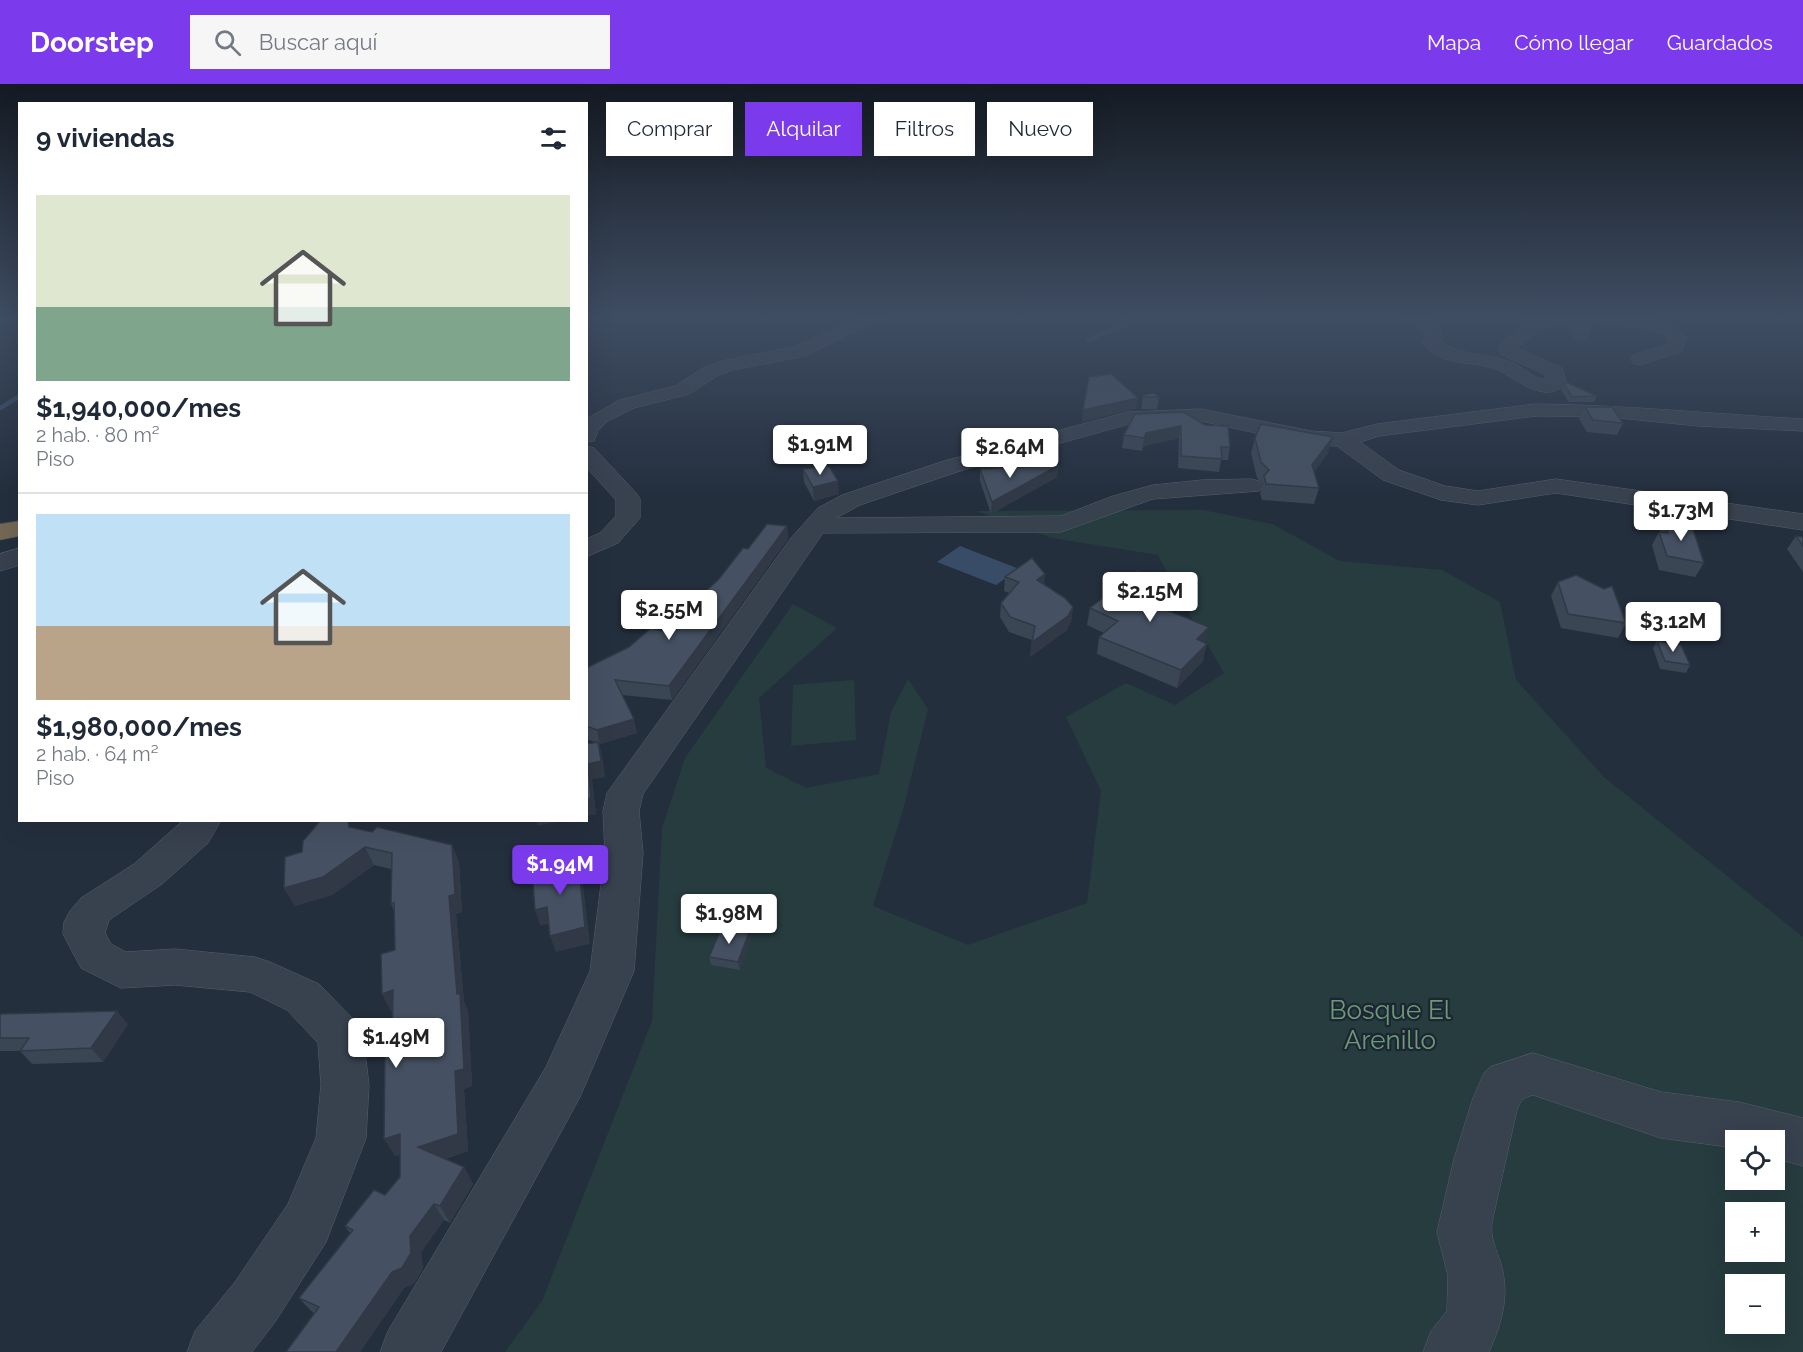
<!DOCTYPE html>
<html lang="es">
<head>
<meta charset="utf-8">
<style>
	:root { --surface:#fff; --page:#f6f6f7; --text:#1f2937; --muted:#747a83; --line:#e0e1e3; --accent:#7c3aed }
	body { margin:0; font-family:Raleway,sans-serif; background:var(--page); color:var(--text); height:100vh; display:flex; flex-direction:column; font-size:22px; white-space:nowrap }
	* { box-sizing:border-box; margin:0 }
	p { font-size:20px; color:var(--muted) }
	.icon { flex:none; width:33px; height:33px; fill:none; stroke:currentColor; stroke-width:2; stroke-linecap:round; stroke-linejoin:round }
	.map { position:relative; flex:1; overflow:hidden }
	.details { position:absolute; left:18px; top:18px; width:570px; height:720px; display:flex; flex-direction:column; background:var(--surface); border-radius:0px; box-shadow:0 6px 24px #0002 }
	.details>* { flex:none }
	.banner { position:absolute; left:606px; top:18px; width:570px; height:54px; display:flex; gap:12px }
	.buttons { position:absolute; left:1725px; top:1046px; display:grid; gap:12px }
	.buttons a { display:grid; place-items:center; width:60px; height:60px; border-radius:0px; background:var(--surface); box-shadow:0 6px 24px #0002; font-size:30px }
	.price { position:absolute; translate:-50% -51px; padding:0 14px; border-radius:6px; background:#fff; color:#222; font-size:20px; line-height:39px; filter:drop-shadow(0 2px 3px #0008) }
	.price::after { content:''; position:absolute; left:50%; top:36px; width:18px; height:14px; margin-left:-9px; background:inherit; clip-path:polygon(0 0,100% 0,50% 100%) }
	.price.active { background:var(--accent); color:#fff }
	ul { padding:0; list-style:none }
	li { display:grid; align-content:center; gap:12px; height:318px; padding:0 18px }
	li+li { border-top:2px solid var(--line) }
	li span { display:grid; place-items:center; height:186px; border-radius:0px; color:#555 }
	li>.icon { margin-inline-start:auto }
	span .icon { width:108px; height:108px; fill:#fffc; stroke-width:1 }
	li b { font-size:26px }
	h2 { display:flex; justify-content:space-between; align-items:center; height:72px; padding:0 18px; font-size:26px }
	.chip { padding:0 21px; border-radius:0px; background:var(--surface); box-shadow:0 6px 24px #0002; font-size:21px; line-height:54px }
	.chip.active { background:var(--accent); color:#fff }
	header { display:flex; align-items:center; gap:36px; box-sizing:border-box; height:84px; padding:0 30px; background:var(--accent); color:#fff }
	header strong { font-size:28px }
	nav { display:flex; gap:33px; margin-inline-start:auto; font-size:21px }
	.search { width:420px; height:54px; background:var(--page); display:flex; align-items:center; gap:15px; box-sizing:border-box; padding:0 21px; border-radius:0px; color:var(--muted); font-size:22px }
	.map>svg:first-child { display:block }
	.green { fill:#263c3f; fill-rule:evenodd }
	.water { fill:#394c67 }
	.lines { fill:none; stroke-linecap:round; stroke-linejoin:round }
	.stream { stroke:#394c67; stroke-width:4.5 }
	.minor-casing { stroke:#565f6c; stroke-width:1 }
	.highway-casing { stroke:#434c59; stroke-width:1 }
	.minor { fill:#38414e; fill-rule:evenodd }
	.highway { fill:#746855; fill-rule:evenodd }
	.wall { fill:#3b4654 }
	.shaded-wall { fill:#303945 }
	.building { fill:#455162; stroke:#303945; stroke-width:1.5 }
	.labels { text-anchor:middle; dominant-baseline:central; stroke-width:4.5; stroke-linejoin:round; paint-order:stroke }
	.near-park-label { font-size:26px; fill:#6b9a76; stroke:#1d2633 }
</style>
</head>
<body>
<header>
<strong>Doorstep</strong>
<div class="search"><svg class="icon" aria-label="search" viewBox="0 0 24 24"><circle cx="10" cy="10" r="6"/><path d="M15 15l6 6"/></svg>Buscar aquí</div>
<nav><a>Mapa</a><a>Cómo llegar</a><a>Guardados</a></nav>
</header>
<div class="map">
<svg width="1803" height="1268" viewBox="0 0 1803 1268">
	<rect width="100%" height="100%" fill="#242f3e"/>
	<g class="green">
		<path d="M1203,426L1272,440L1340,477L1442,486L1500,518L1516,596L1604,693L1803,853V1268H505L542,1217L652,937L662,744L685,674L793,520L837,544L759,614L766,684L806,704L879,690L891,628L908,595L928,625L903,726L873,822L968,861L1087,819L1101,707L1066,633L1126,599L1175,621L1224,589L1187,526L1158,471L1052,454L976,427ZM1736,1056H1774V1095H1736ZM1736,1128H1774V1167H1736ZM1736,1200H1774V1239H1736Z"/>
		<polygon points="854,596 856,656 791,662 793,601"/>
	</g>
	<polygon class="water" points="960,462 1019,485 996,501 937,478"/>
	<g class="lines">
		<g class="stream">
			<polyline points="1088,256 1126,240 1122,232"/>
			<polyline points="0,324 20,312"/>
		</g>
		<defs>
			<g id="minor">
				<polygon points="865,232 887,232 805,272 733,286 717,292 689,310 634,324 608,337 598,347 594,357 586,358 586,335 620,316 675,302 703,284 721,277 794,263"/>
				<path d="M1397,232H1420L1437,238L1443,252L1441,257C1460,272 1485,269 1508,277C1520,281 1529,290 1540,295H1546V291L1502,271L1498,264C1505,255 1523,239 1534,236C1564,227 1668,226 1687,253L1682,267L1640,281L1633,279L1631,275L1633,271L1668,260L1669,254C1651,238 1567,237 1544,244C1535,247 1525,258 1517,264L1562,284L1566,298C1547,325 1513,291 1495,285C1470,276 1439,283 1422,258L1425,252L1423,245Z"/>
				<path d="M1536,320C1625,321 1714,330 1803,335V347L1698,342L1609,333L1536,332L1379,352L1360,358L1399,386L1445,402L1478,407L1556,395L1803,430V446L1556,409L1478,421L1441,416L1383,396L1337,362L1311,361L1201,337L1129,340L960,387L860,421L836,434L1061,432L1113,412L1153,401L1202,396L1251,395L1259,397L1263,402L1259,407L1153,415L1061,448L823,449L643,710L639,727L643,769L634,887L580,1013L441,1268H380L388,1247L546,983L590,887L605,769L603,727L607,709L791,454L818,424L842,411L944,377L1128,328L1201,325L1311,347L1342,349L1377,340Z"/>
				<polygon points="586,362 594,364 637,410 640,415 640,434 618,459 586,473 586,455 600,449 616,432 616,416 586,383"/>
				<polygon points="20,464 20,481 0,487 0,470"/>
				<polygon points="184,736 221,736 208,759 162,800 109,836 105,849 111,860 126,868 175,865 255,873 270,878 319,900 356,938 363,952 369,1001 366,1054 326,1158 275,1238 252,1268 187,1268 195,1247 235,1198 288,1120 316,1054 321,1001 318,959 287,926 250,908 175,901 121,904 81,884 63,850 64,838 70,827 81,814 134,780"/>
				<path d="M1533,969L1661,1008L1739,1018L1803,1034V1082L1774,1074V1056H1736V1064L1661,1054L1533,1011C1521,1014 1519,1019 1516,1030L1492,1138C1490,1154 1496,1165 1501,1180C1510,1212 1502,1238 1489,1268H1423L1431,1247L1447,1227L1448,1192L1437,1148L1454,1075L1473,1014L1484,989L1490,983Z"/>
			</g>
			<polygon id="highway" points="20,437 20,452 0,456 0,440"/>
		</defs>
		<use href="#minor" class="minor-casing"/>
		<use href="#highway" class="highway-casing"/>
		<use href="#minor" class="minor"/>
		<use href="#highway" class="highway"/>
	</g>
	<g class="wall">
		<polygon points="1573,237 1593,242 1586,257 1573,255 1570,243"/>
		<polygon points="1564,300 1597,312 1594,318 1569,318 1561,306"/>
		<polygon points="1143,313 1159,313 1157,325 1141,325"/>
		<polygon points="1585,323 1623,339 1617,351 1587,348 1579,335"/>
		<polygon points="1184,328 1230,363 1228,376 1221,376 1219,388 1178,384 1179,354 1144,362 1142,367 1122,364 1124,351"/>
		<polygon points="1255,354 1328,369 1314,388 1319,404 1314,420 1262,416 1260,409 1263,400 1257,394 1251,369"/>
		<polygon points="1059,381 1057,393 991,430 980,397 980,385"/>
		<polygon points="803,385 839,410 814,417 804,398"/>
		<polygon points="1665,437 1704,479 1695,493 1659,486 1652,461"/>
		<polygon points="787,442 788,455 672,616 622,611 637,649 600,660 599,659 602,673 605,693 592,695 596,730 586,732 595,658 586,655 586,584 662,547 719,495 748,465"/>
		<polygon points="1796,452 1803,453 1803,488 1787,465"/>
		<polygon points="1005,493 1044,500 1073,523 1071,537 1067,546 1030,573 1032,556 1009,548 1000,533 1001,519 1009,509 1004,507"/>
		<polygon points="1159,496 1157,507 1175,514 1172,528 1209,543 1205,559 1203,577 1177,604 1097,570 1099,553 1104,549 1087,541 1090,524"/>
		<polygon points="1558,498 1626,539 1618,554 1561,544 1551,512"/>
		<polygon points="1657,557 1690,581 1686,589 1660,585 1653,564"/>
		<polygon points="351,743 372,748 452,761 459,779 462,828 456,830 464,918 468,927 472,1002 464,1005 468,1067 445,1075 464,1083 473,1100 450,1139 444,1136 421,1168 423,1185 414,1200 404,1204 360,1268 286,1268 314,1230 299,1214 350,1149 345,1142 385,1111 400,1093 400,1070 395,1072 392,966 393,927 391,927 382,910 395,866 394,826 391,820 391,785 374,781 332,811 295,822 284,804 302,768"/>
		<polygon points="749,849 750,857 740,886 711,881 709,873"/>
		<polygon points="0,930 128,940 103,978 32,980 20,967 0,967"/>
	</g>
	<g class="shaded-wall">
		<polygon points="1138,314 1136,325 1082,338 1083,326"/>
		<polygon points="1181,342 1179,354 1144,362 1142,367 1144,354 1146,349"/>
		<polygon points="1333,353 1328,369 1307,397 1312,381"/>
		<polygon points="1059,381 1057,393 991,430 992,418"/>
		<polygon points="838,397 839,410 814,417 813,403"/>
		<polygon points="787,442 788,455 672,616 669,602"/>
		<polygon points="1045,490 1044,504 1037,496"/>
		<polygon points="1159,496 1156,512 1149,504"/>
		<polygon points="1175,514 1172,531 1162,524"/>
		<polygon points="1073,523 1071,537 1067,546 1030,573 1032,558"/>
		<polygon points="1209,543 1205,560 1197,555"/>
		<polygon points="1207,560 1203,577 1177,604 1181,586"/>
		<polygon points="634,635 637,649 600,660 597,646"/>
		<polygon points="598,658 602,673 605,693 592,695 596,730 586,732 588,680"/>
		<polygon points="536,736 565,736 538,742"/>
		<polygon points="452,761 459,779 462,828 456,830 464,918 468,927 472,1002 464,1005 468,1067 428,1080 418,1063 455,987 457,910 449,812"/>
		<polygon points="365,763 374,781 332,811 295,822 284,804"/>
		<polygon points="578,776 582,792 590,860 556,868 550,852"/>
		<polygon points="547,823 553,839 540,842 535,826"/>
		<polygon points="749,849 750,857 740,886 738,878"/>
		<polygon points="393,906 402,924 391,927 382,910"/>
		<polygon points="117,927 128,940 103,978 91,964"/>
		<polygon points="400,1050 410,1067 395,1072 384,1055"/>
		<polygon points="464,1083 473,1100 450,1139 440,1122"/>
		<polygon points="434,1120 444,1136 421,1168 423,1185 414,1200 404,1204 360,1268 336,1268 392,1188 410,1152"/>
	</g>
	<g class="building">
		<polygon points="1573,237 1596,237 1588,251 1575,249"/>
		<polygon points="1111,290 1138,314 1083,326 1089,293"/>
		<polygon points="1566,298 1597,312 1572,313 1564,300"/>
		<polygon points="1153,309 1159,313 1143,313 1144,311"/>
		<polygon points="1585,323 1612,323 1623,339 1593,336"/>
		<polygon points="1184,328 1205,341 1228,342 1230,363 1221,363 1222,375 1181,372 1181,342 1146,349 1144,354 1124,351 1135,330"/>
		<polygon points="1261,340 1333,353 1312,381 1319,404 1266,400 1264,392 1269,386 1261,378 1255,354"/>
		<polygon points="1059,381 992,418 980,385"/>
		<polygon points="829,382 838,397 813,403 803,385"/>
		<polygon points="1665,437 1692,442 1704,479 1667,472 1659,448 1668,449"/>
		<polygon points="767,440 787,442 669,602 615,596 634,635 597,646 586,642 586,584 629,563 651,544 662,547 719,495 743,464 748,465"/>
		<polygon points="1796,452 1803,453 1803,462"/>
		<polygon points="1032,474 1045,490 1037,496 1065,514 1073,523 1068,532 1032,558 1035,542 1010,533 1001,519 1019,498 1005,493"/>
		<polygon points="1137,487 1159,496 1149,504 1175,514 1162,524 1209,543 1197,555 1207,560 1181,586 1099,553 1118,537 1090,524"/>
		<polygon points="1576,491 1604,505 1612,502 1626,539 1568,530 1558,498"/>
		<polygon points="1657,557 1681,561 1690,581 1665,577"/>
		<polygon points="598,658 601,677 588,680 591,714 586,715 586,660"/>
		<polygon points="321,736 348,736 349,743 372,748 377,743 452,761 455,810 449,812 457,910 460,909 464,985 455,987 458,1050 418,1063 464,1083 440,1122 434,1120 410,1152 411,1169 402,1184 392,1188 336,1268 286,1268 319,1223 299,1214 353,1146 345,1142 374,1106 385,1111 400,1093 400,1050 384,1055 385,968 392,966 393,906 382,910 381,870 395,866 394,819 391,820 392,769 365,763 323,793 284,804 285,773 302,768 303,757"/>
		<polygon points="578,776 585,843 550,852 547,823 535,826 532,786"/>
		<polygon points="721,845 749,849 738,878 709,873"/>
		<polygon points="117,927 91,964 20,967 29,954 0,954 0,930"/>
	</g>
	<linearGradient id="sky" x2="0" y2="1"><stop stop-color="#141a22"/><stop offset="0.57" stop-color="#3f4d63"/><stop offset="1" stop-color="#3f4d63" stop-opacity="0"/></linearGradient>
	<rect width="1803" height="410" fill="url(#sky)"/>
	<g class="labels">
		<g class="near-park-label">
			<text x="1390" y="926">Bosque El<tspan x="1390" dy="30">Arenillo</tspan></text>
		</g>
	</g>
</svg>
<div class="buttons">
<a><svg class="icon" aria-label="locate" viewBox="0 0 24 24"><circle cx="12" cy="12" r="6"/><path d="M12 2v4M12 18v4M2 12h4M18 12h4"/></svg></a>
<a>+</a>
<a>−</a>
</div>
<b class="price" style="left:820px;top:392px">$1.91M</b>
<b class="price" style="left:1010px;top:395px">$2.64M</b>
<b class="price" style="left:1681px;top:458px">$1.73M</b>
<b class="price" style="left:1150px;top:539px">$2.15M</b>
<b class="price" style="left:669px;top:557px">$2.55M</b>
<b class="price" style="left:1673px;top:569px">$3.12M</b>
<b class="price active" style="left:560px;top:812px">$1.94M</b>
<b class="price" style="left:729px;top:861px">$1.98M</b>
<b class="price" style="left:396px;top:985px">$1.49M</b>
<div class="banner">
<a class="chip">Comprar</a>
<a class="chip active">Alquilar</a>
<a class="chip">Filtros</a>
<a class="chip">Nuevo</a>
</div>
<section class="details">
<h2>9 viviendas<svg class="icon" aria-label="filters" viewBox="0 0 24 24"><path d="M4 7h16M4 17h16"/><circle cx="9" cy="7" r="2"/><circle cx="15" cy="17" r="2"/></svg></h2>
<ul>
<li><span style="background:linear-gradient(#dfe7d0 60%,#7fa58c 0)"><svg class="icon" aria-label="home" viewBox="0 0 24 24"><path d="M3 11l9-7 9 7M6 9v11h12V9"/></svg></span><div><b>$1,940,000/mes</b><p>2 hab. · 80 m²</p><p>Piso</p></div></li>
<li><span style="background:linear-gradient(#bfe0f5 60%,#b9a48a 0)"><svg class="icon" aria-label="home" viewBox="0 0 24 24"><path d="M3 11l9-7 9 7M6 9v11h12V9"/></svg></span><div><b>$1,980,000/mes</b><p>2 hab. · 64 m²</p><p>Piso</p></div></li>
</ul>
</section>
</div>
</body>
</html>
